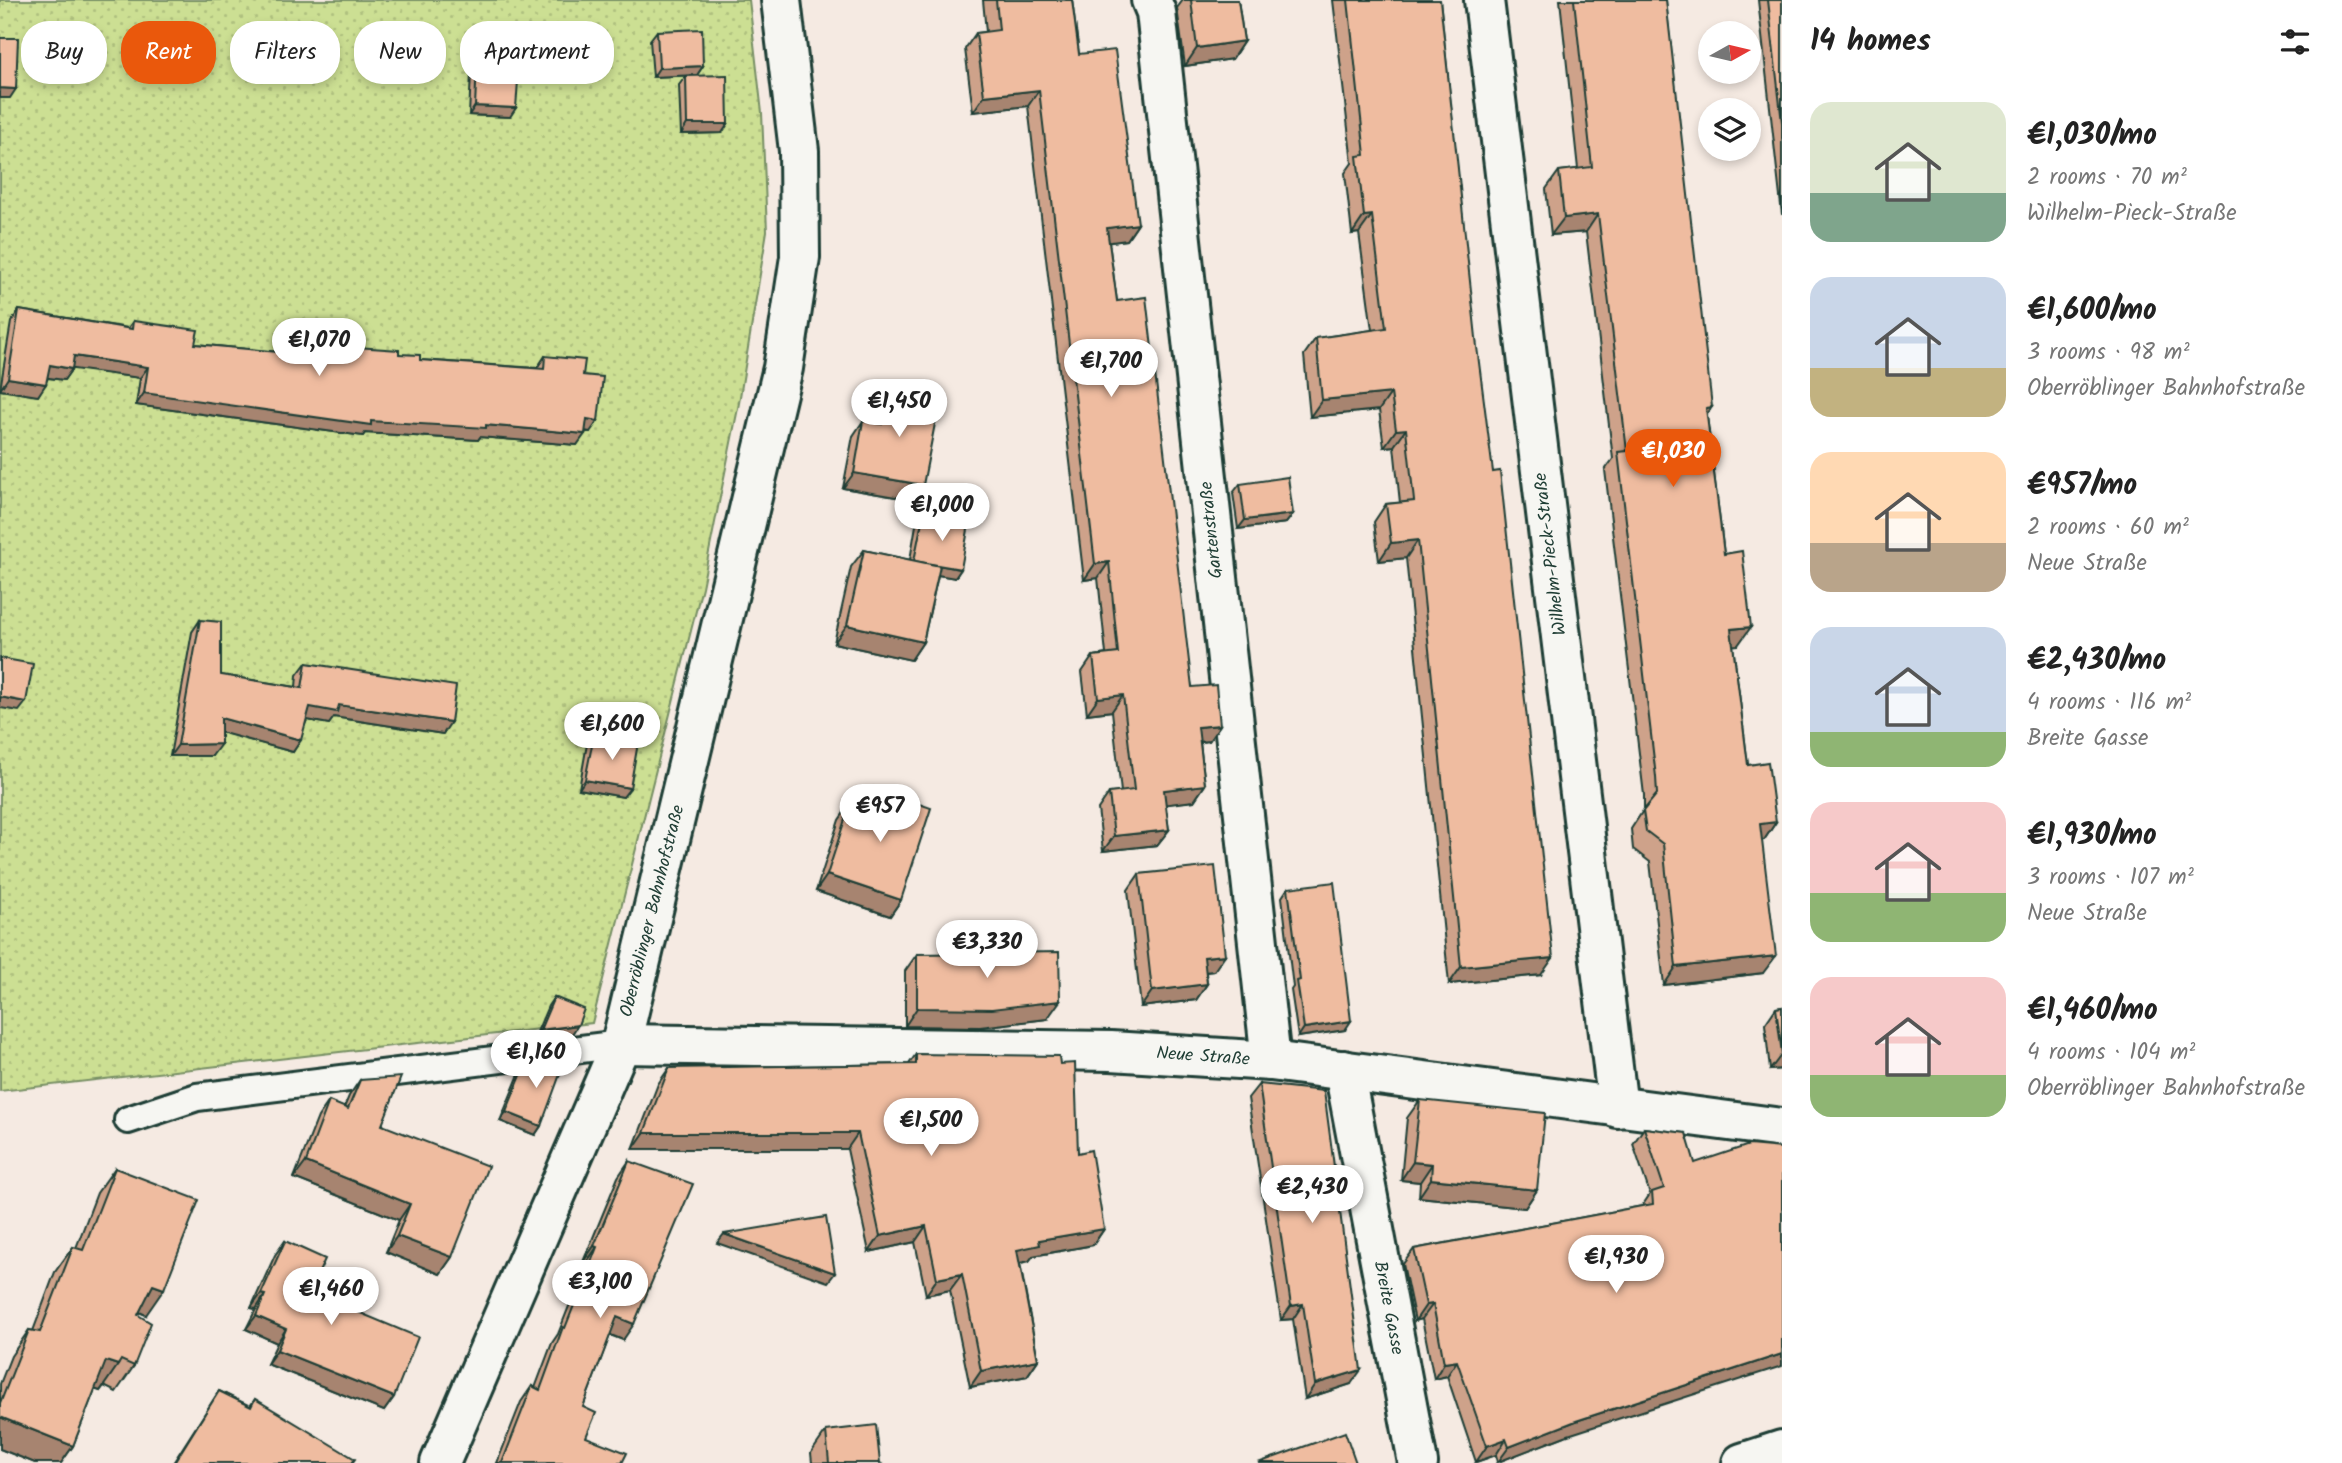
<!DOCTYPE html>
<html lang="en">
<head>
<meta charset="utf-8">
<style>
	:root { --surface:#fff; --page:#f2f2f2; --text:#222; --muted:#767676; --accent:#ea580c }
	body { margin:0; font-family:Kalam,sans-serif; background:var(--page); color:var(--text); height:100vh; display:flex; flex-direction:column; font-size:26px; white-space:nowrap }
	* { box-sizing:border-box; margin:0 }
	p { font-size:23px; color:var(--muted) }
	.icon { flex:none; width:38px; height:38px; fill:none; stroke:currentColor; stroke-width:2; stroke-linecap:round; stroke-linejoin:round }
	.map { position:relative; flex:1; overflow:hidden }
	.drawer { display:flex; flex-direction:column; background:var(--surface); width:560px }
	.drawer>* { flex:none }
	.hud { position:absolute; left:21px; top:21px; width:665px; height:63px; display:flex; gap:14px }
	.needle { width:46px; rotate:82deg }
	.tools { position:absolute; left:1698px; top:21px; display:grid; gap:14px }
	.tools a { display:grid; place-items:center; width:63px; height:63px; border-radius:50%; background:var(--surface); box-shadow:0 4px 10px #0003; font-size:35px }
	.price { position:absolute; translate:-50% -60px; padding:0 16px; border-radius:24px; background:#fff; color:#222; font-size:23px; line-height:46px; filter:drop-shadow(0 2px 4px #0008) }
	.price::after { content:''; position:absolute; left:50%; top:42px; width:21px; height:16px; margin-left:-10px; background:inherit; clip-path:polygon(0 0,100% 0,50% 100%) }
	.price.selected { background:var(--accent); color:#fff }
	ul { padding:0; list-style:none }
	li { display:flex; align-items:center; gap:21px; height:175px; padding:0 28px }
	li span { display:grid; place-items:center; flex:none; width:196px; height:140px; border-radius:21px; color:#555 }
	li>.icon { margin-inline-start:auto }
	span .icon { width:84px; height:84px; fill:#fffc; stroke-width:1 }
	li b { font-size:30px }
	h2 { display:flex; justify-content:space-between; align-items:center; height:84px; padding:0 28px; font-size:30px }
	.tag { padding:0 24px; border-radius:28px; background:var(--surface); box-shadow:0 4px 10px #0003; font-size:24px; line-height:63px }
	.tag.selected { background:var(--accent); color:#fff }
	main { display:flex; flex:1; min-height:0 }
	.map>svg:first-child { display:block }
	.park { fill:url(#park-dots); stroke:#768e64; stroke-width:2 }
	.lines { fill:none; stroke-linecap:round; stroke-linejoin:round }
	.lane-casing { stroke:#1f3d34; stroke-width:32 }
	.street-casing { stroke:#1f3d34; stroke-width:44 }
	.secondary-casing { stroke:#1f3d34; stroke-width:44 }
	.lane { stroke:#f6f6f2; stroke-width:26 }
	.street { stroke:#f6f6f2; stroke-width:38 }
	.secondary { stroke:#f6f6f2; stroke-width:38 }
	.wall { fill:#cea28a; stroke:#1f3d34; stroke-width:2 }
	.shaded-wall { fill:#a78470; stroke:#1f3d34; stroke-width:2 }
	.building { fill:#efbca0; stroke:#1f3d34; stroke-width:2 }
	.labels { text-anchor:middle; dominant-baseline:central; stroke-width:5; stroke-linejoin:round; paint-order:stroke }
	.street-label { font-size:18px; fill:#1f3d34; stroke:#f6f6f2 }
</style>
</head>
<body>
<main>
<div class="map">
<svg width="1782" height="1463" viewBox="0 0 1782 1463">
	<defs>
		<pattern id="park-dots" width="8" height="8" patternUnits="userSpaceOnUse" patternTransform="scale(1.75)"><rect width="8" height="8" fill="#ccdf93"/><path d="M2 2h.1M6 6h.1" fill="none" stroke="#afc07f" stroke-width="1.8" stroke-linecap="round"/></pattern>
	</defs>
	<rect width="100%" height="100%" fill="#f5eae2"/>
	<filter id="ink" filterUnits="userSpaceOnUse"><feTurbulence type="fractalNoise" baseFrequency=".0143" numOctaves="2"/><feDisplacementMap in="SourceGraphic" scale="14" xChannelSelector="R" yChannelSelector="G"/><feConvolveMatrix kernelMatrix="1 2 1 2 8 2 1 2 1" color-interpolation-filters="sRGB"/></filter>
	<g filter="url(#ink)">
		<polygon class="park" points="0,0 749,0 762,113 767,231 739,403 702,587 592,1023 0,1091"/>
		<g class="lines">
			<defs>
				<polyline id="lane" points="128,1120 197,1097 621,1044"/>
				<g id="street">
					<polyline points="1151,0 1156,12 1271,1061"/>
					<polyline points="1484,0 1618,1108"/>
					<polyline points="621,1044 1111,1051 1271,1061 1782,1128"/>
					<polyline points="1344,1070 1418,1463"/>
					<polyline points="440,1463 621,1044 783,368 800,257 799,151 781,0"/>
				</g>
				<polyline id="secondary" points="1742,1463 1782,1450"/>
			</defs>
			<use href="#lane" class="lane-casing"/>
			<use href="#street" class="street-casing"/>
			<use href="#secondary" class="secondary-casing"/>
			<use href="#lane" class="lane"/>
			<use href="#street" class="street"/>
			<use href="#secondary" class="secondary"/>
		</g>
		<g class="wall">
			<polygon points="983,0 1072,0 1079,54 1138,224 1127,240 1109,242 1117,301 1192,687 1220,725 1209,741 1200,742 1205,785 1194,801 1165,804 1169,830 1157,845 1103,851 1098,809 1109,793 1121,792 1112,711 1087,714 1082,672 1093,656 1106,654 1098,578 1084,580 1028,106 973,112 965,49 976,33 986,32"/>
			<polygon points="1183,0 1238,0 1244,41 1232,59 1185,66 1177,8"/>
			<polygon points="1333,0 1440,0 1541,975 1449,984 1406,558 1379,561 1374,522 1386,504 1400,503 1394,446 1384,447 1379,410 1310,417 1304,355 1316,338 1372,330 1359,233 1352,234 1345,173 1352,163"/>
			<polygon points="1560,0 1666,0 1707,416 1724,554 1738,645 1733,645 1748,765 1776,822 1764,840 1762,840 1763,973 1664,985 1650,862 1633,849 1631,829 1644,809 1644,795 1605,470 1613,459 1586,232 1551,235 1546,189 1559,171 1578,169"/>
			<polygon points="1758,0 1782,0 1782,215"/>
			<polygon points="657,31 703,66 697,75 653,77 650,40"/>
			<polygon points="477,64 510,117 469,115 471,73"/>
			<polygon points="686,76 722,133 681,134 679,85"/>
			<polygon points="19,310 128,328 133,321 195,344 334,357 342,346 399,354 420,360 537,368 545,356 583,375 590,432 585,432 577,445 480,437 478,440 365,433 363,436 136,405 140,378 72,368 64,380 48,378 38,396 0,390 11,322"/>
			<polygon points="889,389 913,500 843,488 853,436 863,421 875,423 878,404"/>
			<polygon points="1240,484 1293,514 1286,523 1238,529 1233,493"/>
			<polygon points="923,516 961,569 955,578 938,575 923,642 911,660 834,643 851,567 864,550 910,560 916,525"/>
			<polygon points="200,620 221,675 296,687 297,675 306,663 443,734 334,717 329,724 307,720 293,752 221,732 212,756 170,756 192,632"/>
			<polygon points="594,735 630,788 623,797 579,789 587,744"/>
			<polygon points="873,788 901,900 890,916 816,891 839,820 850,804 861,808"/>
			<polygon points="1139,874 1214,971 1206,972 1207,984 1196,1000 1141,1007 1128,890"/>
			<polygon points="1288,888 1345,1030 1298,1037 1291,990 1293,987 1282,897"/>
			<polygon points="917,954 1047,1019 980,1027 905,1026 905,971"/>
			<polygon points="554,997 572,1034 534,1039 548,1006"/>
			<polygon points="1782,1007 1782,1069 1770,1070 1765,1024 1776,1008"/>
			<polygon points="916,1054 1060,1064 1078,1153 1104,1229 1093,1245 1033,1256 1029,1261 1020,1263 1038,1360 1027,1376 970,1387 950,1290 926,1295 915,1242 869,1252 847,1149 633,1149 658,1084 669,1068 909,1064"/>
			<polygon points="526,1063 541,1126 535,1135 500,1121 520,1072"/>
			<polygon points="360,1080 452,1257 440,1274 386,1252 399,1220 294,1178 318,1117 329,1101 344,1108 349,1096"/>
			<polygon points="1259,1084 1351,1384 1305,1399 1293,1319 1281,1320 1248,1098"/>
			<polygon points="1420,1100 1537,1190 1525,1208 1419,1197 1420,1182 1401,1180 1407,1118"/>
			<polygon points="1644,1128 1686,1133 1565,1436 1498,1462 1496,1455 1476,1462 1447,1376 1434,1379 1422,1319 1415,1321 1403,1264 1414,1249 1642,1206 1650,1194 1633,1144"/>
			<polygon points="629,1161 623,1340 610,1335 583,1407 586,1437 622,1463 497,1463 521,1402 532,1386 535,1388 552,1343 558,1334 586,1263 583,1262 618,1177"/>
			<polygon points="115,1168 146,1315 139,1312 138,1315 134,1366 116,1392 104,1386 100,1391 95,1389 73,1446 61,1463 35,1463 0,1449 0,1384 11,1356 29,1330 33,1331 55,1272 73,1247 76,1248 97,1193"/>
			<polygon points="285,1241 310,1292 394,1397 384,1411 267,1364 277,1343 246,1329 256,1309 251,1308 275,1255"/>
			<polygon points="219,1391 250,1406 255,1399 352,1463 173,1463"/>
			<polygon points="826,1431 880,1463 812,1463 811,1453"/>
		</g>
		<g class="shaded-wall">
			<polygon points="1244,41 1232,59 1185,66 1197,48"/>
			<polygon points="703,66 697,75 653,77 659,68"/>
			<polygon points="0,88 16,89 10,98 0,98"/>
			<polygon points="1039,90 1028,106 973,112 984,96"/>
			<polygon points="475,106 516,108 510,117 469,115"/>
			<polygon points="687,124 728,124 722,133 681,134"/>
			<polygon points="1598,214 1586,232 1551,235 1564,218"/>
			<polygon points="1372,215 1359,233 1352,234 1364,216"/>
			<polygon points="1138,224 1127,240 1096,244 1107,228"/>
			<polygon points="74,356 148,367 140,378 66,368"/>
			<polygon points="50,365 72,369 64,380 42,377"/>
			<polygon points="8,378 46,384 38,396 0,390"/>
			<polygon points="144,393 371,421 486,425 585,434 577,445 480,437 478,440 365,433 363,436 136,405"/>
			<polygon points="1391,393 1379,410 1310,417 1322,400"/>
			<polygon points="1712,407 1700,425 1706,408"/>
			<polygon points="587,419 598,421 590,432 579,430"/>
			<polygon points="1406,429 1394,446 1384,447 1396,430"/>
			<polygon points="854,473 923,485 913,500 843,488"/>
			<polygon points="1293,514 1286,523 1238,529 1245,520"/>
			<polygon points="1418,540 1406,558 1379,561 1391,543"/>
			<polygon points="914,561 961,569 955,578 908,570"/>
			<polygon points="1109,562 1098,578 1084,580 1095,564"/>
			<polygon points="847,625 923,642 911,660 834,643"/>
			<polygon points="1751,627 1738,645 1718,647 1731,629"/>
			<polygon points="1123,695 1112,711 1087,714 1098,698"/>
			<polygon points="0,697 26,702 19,711 0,708"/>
			<polygon points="339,705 451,722 443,734 334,717 329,724 302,719 310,707"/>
			<polygon points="221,718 301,740 293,752 212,730"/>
			<polygon points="1220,725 1209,741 1187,743 1198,727"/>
			<polygon points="221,744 212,756 170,756 178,745"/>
			<polygon points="585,780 630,788 623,797 579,789"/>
			<polygon points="1205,785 1194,801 1153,806 1164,790"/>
			<polygon points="1776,822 1764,840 1747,842 1760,824"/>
			<polygon points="1169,830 1157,845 1103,851 1114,836"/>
			<polygon points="827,875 901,900 890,916 816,891"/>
			<polygon points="1225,955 1214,971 1193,973 1204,957"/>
			<polygon points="1776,956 1763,973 1664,985 1676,967"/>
			<polygon points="1553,958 1541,975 1449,984 1461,967"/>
			<polygon points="1207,984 1196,1000 1141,1007 1152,991"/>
			<polygon points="1060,1001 1047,1019 980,1027 905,1026 917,1008"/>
			<polygon points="1351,1021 1345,1030 1298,1037 1304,1028"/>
			<polygon points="578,1025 572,1034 534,1039 540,1030"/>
			<polygon points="1782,1054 1782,1069 1770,1070"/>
			<polygon points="506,1112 541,1126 535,1135 500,1121"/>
			<polygon points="644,1133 858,1133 847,1149 633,1149"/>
			<polygon points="306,1162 410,1204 399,1220 294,1178"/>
			<polygon points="1413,1162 1432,1164 1420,1182 1401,1180"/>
			<polygon points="1431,1179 1537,1190 1525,1208 1419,1197"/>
			<polygon points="926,1226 915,1242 869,1252 880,1236"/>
			<polygon points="1104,1229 1093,1245 1033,1256 1029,1261 1006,1266 1017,1250 1039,1240"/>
			<polygon points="724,1234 835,1273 828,1282 717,1243"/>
			<polygon points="397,1236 452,1257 440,1274 386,1252"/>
			<polygon points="594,1246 597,1247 586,1263 583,1262"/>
			<polygon points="962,1274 950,1290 926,1295 937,1279"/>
			<polygon points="153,1285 164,1289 146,1315 135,1310"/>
			<polygon points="261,1294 265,1295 256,1309 251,1308"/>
			<polygon points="1303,1304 1293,1319 1281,1320 1291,1306"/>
			<polygon points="1433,1304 1422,1319 1415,1321 1426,1305"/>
			<polygon points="256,1316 286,1329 277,1343 246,1329"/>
			<polygon points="617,1317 634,1324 623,1340 606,1333"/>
			<polygon points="277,1350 394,1397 384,1411 267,1364"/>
			<polygon points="1782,1354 1782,1366 1565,1436 1498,1462 1509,1447 1576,1421"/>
			<polygon points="1038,1360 1027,1376 970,1387 981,1371"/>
			<polygon points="106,1361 118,1365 100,1391 88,1387"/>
			<polygon points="1457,1361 1447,1376 1434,1379 1444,1363"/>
			<polygon points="1361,1370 1351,1384 1305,1399 1315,1384"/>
			<polygon points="0,1417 73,1446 61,1463 35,1463 0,1449"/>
			<polygon points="1506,1439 1496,1455 1476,1462 1487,1446"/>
		</g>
		<g class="building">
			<polygon points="996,0 1072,0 1079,54 1115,50 1138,224 1107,228 1117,301 1146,297 1192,687 1216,685 1220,725 1198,727 1205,785 1164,790 1169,830 1114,836 1109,793 1134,790 1123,695 1098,698 1093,656 1118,653 1109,562 1095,564 1039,90 984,96 976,33 999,30"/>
			<polygon points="1191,0 1238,0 1244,41 1197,48"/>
			<polygon points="1348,0 1440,0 1477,347 1493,472 1500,471 1553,958 1461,967 1418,540 1391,543 1386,504 1414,501 1406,429 1396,430 1391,393 1322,400 1316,338 1386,328 1372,215 1364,216 1357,156 1365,155"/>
			<polygon points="1574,0 1666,0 1712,407 1706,408 1724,554 1742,551 1751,627 1731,629 1748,765 1768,762 1776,822 1760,824 1776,956 1676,967 1663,844 1646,831 1643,811 1657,794 1656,777 1618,452 1627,451 1598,214 1564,218 1559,171 1592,167"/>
			<polygon points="1768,0 1782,0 1782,123"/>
			<polygon points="702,29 703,66 659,68 657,31"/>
			<polygon points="0,38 18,38 16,89 0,88"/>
			<polygon points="477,64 519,67 516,108 475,106"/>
			<polygon points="727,75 728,124 687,124 686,76"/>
			<polygon points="19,310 132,329 133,321 198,330 195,344 341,358 342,346 399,350 399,354 420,355 420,360 544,369 545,356 585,360 583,375 603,377 598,421 587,419 585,434 486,425 486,428 371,421 371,425 144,393 148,367 74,356 72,369 50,365 46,384 8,378"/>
			<polygon points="889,389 940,398 923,485 854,473 863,421 882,424"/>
			<polygon points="1288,477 1293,514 1245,520 1240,484"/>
			<polygon points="923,516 969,524 961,569 914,561"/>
			<polygon points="864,550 940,566 923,642 847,625"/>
			<polygon points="200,620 221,622 221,675 302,688 306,663 456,686 451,722 339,705 337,712 310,707 301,740 221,718 221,744 178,745"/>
			<polygon points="0,658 33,664 26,702 0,697"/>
			<polygon points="594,735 638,743 630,788 585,780"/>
			<polygon points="873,788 931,808 901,900 827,875 850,804 866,809"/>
			<polygon points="1215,866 1225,955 1204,957 1207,984 1152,991 1139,874"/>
			<polygon points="1334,882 1351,1021 1304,1028 1297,981 1300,980 1288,888"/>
			<polygon points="1059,952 1060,1001 992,1009 917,1008 917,954"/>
			<polygon points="554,997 584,1009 578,1025 540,1030"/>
			<polygon points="1782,1007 1782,1054 1776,1008"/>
			<polygon points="916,1054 1059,1056 1060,1064 1075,1063 1078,1153 1091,1150 1104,1229 1039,1240 1040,1245 1017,1250 1038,1360 981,1371 962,1274 937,1279 926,1226 880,1236 858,1133 644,1133 669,1068 916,1064"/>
			<polygon points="566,1058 541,1126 506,1112 526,1063"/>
			<polygon points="401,1077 382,1125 488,1166 452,1257 397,1236 410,1204 306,1162 329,1101 348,1109 360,1080"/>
			<polygon points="1259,1084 1324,1091 1361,1370 1315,1384 1303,1304 1291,1306"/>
			<polygon points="1420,1100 1545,1113 1537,1190 1431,1179 1432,1164 1413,1162"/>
			<polygon points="1644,1128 1686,1133 1695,1163 1749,1145 1782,1148 1782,1354 1576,1421 1509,1447 1506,1439 1487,1446 1457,1361 1444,1363 1433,1304 1426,1305 1414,1249 1653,1204 1652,1192 1664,1188"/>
			<polygon points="629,1161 693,1184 634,1324 617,1317 583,1407 596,1413 586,1437 627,1453 622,1463 502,1463 532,1386 540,1390 563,1327 565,1328 597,1247 594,1246"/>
			<polygon points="115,1168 199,1200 164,1289 153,1285 138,1315 151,1323 134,1366 121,1360 118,1365 106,1361 73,1446 0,1417 0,1404 29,1330 40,1332 73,1247 83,1250"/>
			<polygon points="826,1217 835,1273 724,1234"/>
			<polygon points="285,1241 325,1259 310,1292 418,1337 394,1397 277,1350 286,1329 256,1316 265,1295 261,1294"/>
			<polygon points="219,1391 251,1407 255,1399 355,1459 352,1463 174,1463"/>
			<polygon points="876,1425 880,1463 829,1463 826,1431"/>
			<polygon points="1345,1432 1356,1463 1258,1463"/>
		</g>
	</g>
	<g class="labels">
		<g class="street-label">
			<text transform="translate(1212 530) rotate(-96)">Gartenstraße</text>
			<text transform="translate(1551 554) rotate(-97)">Wilhelm-Pieck-Straße</text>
			<text transform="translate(653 911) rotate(-76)">Oberröblinger Bahnhofstraße</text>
			<text transform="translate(1203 1057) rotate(4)">Neue Straße</text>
			<text transform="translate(1388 1308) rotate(79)">Breite Gasse</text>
		</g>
	</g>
</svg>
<div class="tools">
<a><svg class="needle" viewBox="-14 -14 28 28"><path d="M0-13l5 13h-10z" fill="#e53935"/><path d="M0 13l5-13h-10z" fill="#767676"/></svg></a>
<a><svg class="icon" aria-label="layers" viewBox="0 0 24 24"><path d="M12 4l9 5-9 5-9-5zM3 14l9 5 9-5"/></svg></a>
</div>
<b class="price" style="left:319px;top:378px">€1,070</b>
<b class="price" style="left:1111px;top:399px">€1,700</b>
<b class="price" style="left:899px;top:439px">€1,450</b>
<b class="price selected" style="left:1673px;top:489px">€1,030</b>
<b class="price" style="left:942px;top:543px">€1,000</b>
<b class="price" style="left:612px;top:762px">€1,600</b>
<b class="price" style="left:880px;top:844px">€957</b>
<b class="price" style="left:987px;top:980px">€3,330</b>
<b class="price" style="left:536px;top:1090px">€1,160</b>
<b class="price" style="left:931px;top:1158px">€1,500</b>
<b class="price" style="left:1312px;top:1225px">€2,430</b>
<b class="price" style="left:1616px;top:1295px">€1,930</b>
<b class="price" style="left:600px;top:1320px">€3,100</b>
<b class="price" style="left:331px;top:1327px">€1,460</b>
<div class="hud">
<a class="tag">Buy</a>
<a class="tag selected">Rent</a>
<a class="tag">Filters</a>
<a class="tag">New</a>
<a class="tag">Apartment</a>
</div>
</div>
<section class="drawer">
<h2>14 homes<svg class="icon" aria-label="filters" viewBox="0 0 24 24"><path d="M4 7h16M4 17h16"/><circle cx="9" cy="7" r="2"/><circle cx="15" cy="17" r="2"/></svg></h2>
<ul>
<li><span style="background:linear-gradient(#dfe7d0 65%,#7fa58c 0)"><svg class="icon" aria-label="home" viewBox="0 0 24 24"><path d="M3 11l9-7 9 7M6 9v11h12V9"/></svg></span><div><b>€1,030/mo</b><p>2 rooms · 70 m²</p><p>Wilhelm-Pieck-Straße</p></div></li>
<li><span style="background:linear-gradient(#c9d6e8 65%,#c2b280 0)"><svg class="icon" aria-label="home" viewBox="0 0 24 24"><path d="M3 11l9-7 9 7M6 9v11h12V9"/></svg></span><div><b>€1,600/mo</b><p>3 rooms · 98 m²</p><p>Oberröblinger Bahnhofstraße</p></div></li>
<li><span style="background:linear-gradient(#ffd9b3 65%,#b9a48a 0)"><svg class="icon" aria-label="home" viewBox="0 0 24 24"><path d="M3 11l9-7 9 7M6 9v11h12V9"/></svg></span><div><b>€957/mo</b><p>2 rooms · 60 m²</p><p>Neue Straße</p></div></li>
<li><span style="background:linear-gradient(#c9d6e8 75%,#8fb573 0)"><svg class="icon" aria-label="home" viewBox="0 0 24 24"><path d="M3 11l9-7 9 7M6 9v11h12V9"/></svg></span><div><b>€2,430/mo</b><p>4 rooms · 116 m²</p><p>Breite Gasse</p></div></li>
<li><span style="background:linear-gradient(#f6c9c9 65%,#8fb573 0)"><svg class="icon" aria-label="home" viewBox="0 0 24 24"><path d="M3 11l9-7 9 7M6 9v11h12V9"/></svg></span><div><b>€1,930/mo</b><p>3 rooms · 107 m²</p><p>Neue Straße</p></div></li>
<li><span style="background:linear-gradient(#f6c9c9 70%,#8fb573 0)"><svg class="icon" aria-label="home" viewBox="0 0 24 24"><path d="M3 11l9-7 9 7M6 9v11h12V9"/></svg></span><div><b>€1,460/mo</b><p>4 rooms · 104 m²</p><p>Oberröblinger Bahnhofstraße</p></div></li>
</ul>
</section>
</main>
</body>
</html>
